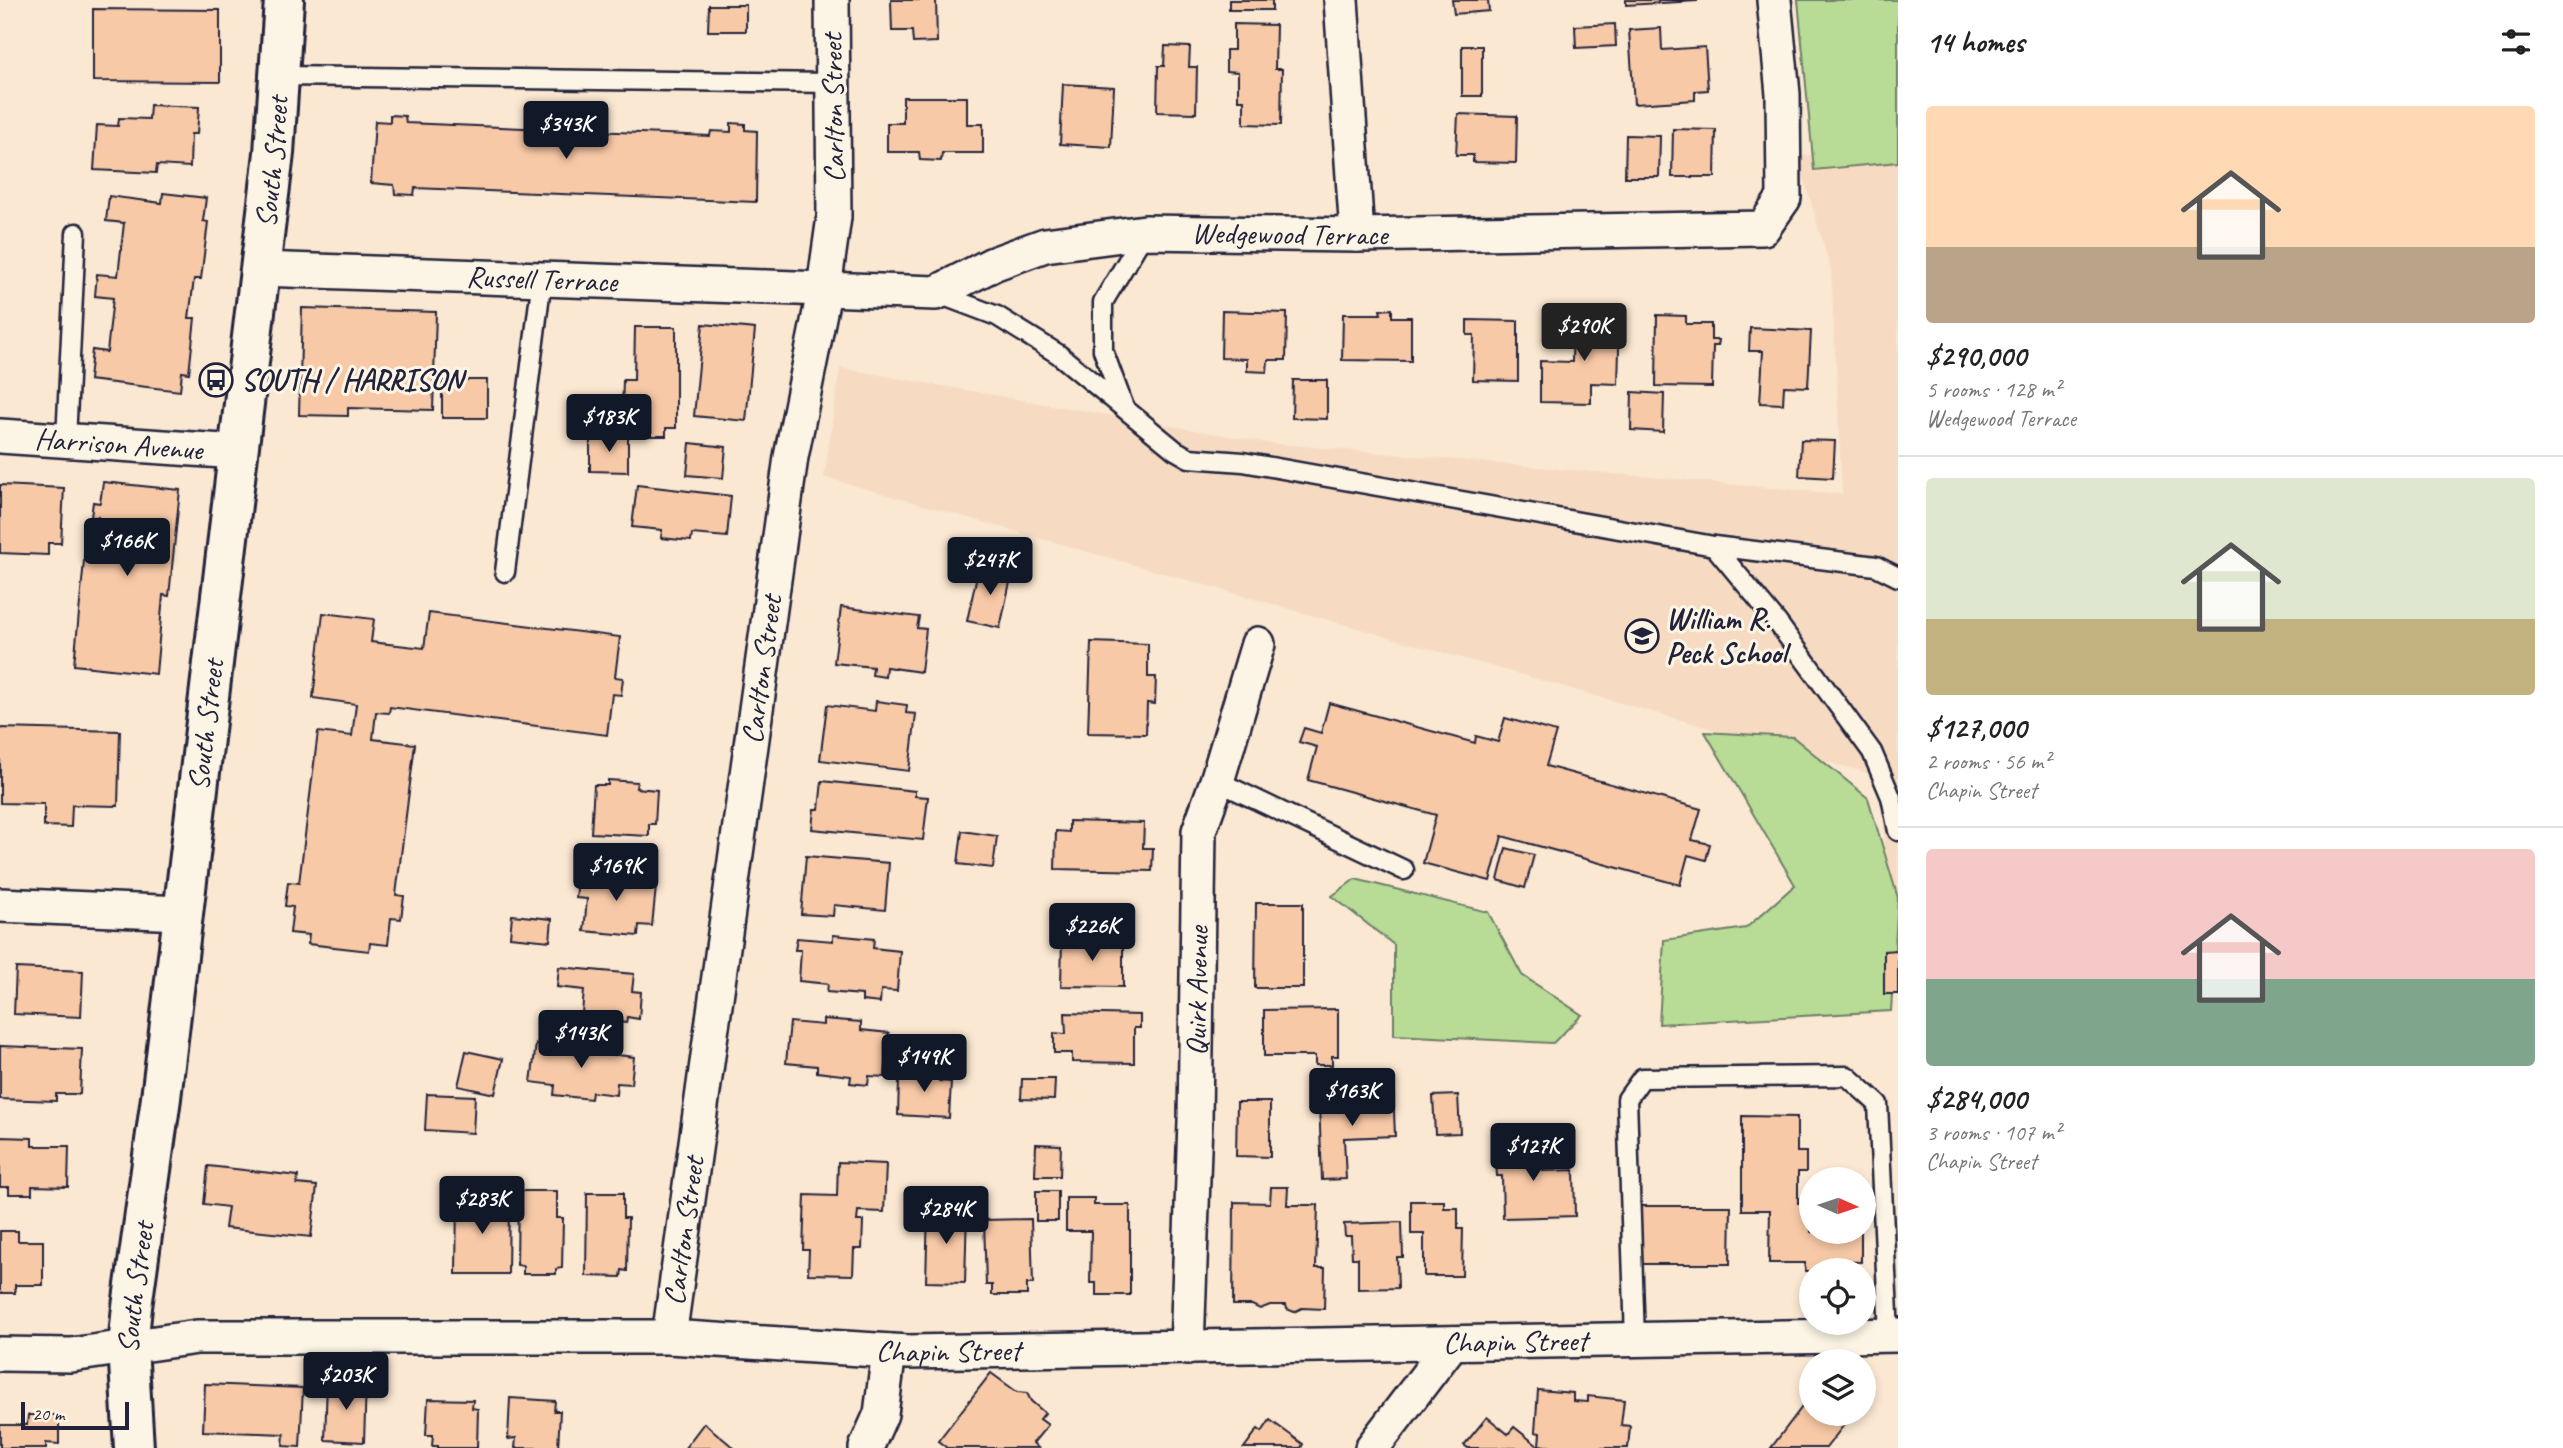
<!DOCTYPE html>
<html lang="en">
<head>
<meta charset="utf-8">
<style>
	:root { --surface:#fff; --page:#f6f6f6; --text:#222; --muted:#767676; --line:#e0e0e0; --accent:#111827 }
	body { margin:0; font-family:Caveat,sans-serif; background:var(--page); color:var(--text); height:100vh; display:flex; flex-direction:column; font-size:26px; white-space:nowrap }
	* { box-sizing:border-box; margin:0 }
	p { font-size:23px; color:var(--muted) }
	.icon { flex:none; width:38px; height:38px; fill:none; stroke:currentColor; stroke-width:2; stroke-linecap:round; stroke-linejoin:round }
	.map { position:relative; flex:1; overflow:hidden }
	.details { display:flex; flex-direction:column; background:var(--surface); width:665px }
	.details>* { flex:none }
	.needle { width:46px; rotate:93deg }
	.tools { position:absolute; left:1799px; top:1167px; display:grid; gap:14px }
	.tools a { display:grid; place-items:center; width:77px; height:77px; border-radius:50%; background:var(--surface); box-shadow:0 4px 10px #0003; font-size:35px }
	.scale { position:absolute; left:21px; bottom:18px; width:108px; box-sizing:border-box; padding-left:7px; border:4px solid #22223b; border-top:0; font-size:19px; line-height:24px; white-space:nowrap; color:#22223b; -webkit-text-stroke:5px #fcf5e5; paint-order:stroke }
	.price { position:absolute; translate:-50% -60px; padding:0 16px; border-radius:7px; background:var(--accent); color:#fff; font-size:23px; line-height:46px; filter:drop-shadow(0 2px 4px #0008) }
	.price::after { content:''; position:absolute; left:50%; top:42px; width:21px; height:16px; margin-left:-10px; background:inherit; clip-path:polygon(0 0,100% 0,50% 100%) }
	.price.current { background:#222; color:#fff }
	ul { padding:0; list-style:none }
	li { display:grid; align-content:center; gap:14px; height:371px; padding:0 28px }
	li+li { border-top:2px solid var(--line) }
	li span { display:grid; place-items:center; height:217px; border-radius:7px; color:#555 }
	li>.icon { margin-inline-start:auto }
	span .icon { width:126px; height:126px; fill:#fffc; stroke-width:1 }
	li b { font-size:30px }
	h2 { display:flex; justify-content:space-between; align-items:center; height:84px; padding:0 28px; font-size:30px }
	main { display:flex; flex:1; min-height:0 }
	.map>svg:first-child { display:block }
	.built { fill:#f6dbc2 }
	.green { fill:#b8db95; stroke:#6d7e68; stroke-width:2 }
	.building { fill:#f8c9a7; stroke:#22223b; stroke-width:2 }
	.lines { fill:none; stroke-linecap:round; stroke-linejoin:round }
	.service-casing { stroke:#22223b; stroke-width:23 }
	.minor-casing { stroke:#22223b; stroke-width:38 }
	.secondary-casing { stroke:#22223b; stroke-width:44 }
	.service { stroke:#fcf5e5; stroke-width:18 }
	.minor { stroke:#fcf5e5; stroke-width:33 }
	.secondary { stroke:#fcf5e5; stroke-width:38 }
	.labels { text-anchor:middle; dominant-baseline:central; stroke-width:6; stroke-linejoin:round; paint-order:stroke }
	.street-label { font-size:30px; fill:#22223b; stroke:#fcf5e5 }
	.poi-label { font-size:30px; font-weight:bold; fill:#22223b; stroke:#fcf5e5; text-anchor:start }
</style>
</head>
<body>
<main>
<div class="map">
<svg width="1898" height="1448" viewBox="0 0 1898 1448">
	<rect width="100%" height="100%" fill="#fbe8d2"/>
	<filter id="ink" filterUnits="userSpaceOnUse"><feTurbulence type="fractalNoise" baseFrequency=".0143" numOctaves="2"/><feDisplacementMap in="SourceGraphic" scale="14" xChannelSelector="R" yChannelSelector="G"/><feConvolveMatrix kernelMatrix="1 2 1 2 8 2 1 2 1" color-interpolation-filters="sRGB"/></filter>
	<g filter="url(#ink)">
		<polygon class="built" points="1797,155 1898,158 1898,946 1882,946 1885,778 824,477 840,368 1268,443 1842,494 1831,270"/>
		<g class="green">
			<polygon points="1798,0 1898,0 1898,162 1814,170"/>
			<polygon points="1705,732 1793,737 1868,798 1898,898 1891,1011 1659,1024 1664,940 1746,928 1795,885"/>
			<polygon points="1355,879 1488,912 1522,975 1582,1015 1553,1043 1394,1035 1394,945 1332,896"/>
		</g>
		<g class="building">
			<polygon points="891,0 936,0 937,42 913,43 912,31 892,31"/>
			<rect x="1229" y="0" width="43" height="10"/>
			<polygon points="1452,0 1488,0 1489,11 1454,14"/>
			<polygon points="1626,0 1697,0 1697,1 1626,5"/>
			<polygon points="709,5 746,5 746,31 708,31"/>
			<polygon points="93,9 220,10 220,82 93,81"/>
			<polygon points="1234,24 1276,25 1275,69 1282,69 1281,125 1244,124 1244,100 1238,100 1238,72 1226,71 1226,50 1234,50"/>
			<polygon points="1615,24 1616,46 1576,48 1575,26"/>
			<polygon points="1661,28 1662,50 1705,47 1708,90 1695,91 1695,100 1634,104 1629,30"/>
			<polygon points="1165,46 1190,47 1189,67 1197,67 1196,113 1157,112 1158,66 1164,66"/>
			<rect x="1462" y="46" width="20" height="50"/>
			<polygon points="1063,84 1114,87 1111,147 1060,144"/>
			<polygon points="903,97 967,97 967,124 983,124 983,153 942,153 941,161 920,160 919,152 887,152 887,123 903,123"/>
			<polygon points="150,105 199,107 197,134 191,134 190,167 157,165 156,173 94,170 97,125 118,126 119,118 149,119"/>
			<polygon points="1458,114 1517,116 1516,163 1473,162 1473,155 1456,155"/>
			<polygon points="390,115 405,116 406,123 710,136 711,131 731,132 731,123 745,124 745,130 757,131 756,202 415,188 414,195 395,194 394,185 371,183 375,121 390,122"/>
			<polygon points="1673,129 1716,130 1715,177 1672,177"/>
			<polygon points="1626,135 1660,136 1659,177 1625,177"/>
			<polygon points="163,193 206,198 203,221 208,222 201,279 194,279 189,318 195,318 189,373 182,372 180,391 89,380 92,350 107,352 113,298 95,296 97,274 118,276 124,223 106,221 109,196 162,203"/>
			<polygon points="302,308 436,312 433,410 348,408 348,416 299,415"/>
			<polygon points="1392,309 1392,317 1411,317 1411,361 1342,360 1343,314 1381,314 1380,310"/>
			<polygon points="1222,311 1287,313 1286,360 1268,360 1267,372 1247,371 1247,359 1221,358"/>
			<polygon points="1590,315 1620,315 1618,384 1591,383 1591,403 1540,402 1540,361 1572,362 1573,324 1590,324"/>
			<polygon points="1657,315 1686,316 1686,324 1711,324 1711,340 1719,340 1718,346 1713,346 1712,387 1656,386"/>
			<polygon points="1467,320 1518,321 1518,381 1473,380 1474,335 1467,335"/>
			<polygon points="703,324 755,329 746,421 694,416"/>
			<polygon points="635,327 676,327 676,428 666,428 666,436 649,436 649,428 633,428 633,410 622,410 623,380 634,380"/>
			<polygon points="1750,328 1811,331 1808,387 1784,386 1783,404 1760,403 1763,351 1749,351"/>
			<rect x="442" y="380" width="45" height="38"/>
			<polygon points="1293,380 1327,380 1327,419 1292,418"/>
			<polygon points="1632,392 1664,394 1663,432 1631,430"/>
			<polygon points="590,436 628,436 628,472 590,471"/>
			<polygon points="1801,440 1835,441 1833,478 1799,476"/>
			<polygon points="690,443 726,447 723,478 687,475"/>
			<polygon points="103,482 180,490 169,596 163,595 156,674 74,665 86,540 95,541 98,517 91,517 93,502 100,503"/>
			<polygon points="0,485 64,488 61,543 48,543 48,555 0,553"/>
			<polygon points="637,485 731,496 727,537 692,534 691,541 661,538 662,530 632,527"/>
			<polygon points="979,566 1012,573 1000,628 967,621"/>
			<polygon points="841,607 919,617 917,628 926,629 921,672 886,667 885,677 872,675 873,667 834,663"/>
			<polygon points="323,613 374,619 371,642 424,648 429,613 620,637 615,677 623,678 621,695 612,694 607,735 390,707 389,713 376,712 373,739 415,744 396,895 404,896 401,919 391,918 388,945 370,943 369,951 308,944 309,935 290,933 293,907 285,906 288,882 299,883 318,732 352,736 356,704 313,698"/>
			<polygon points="1091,642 1148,644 1148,677 1156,677 1155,704 1147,703 1146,734 1088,733"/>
			<polygon points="876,701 907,705 906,713 916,714 909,771 820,760 827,705 875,711"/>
			<polygon points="1329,703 1475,743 1476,736 1498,742 1505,718 1556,732 1546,766 1701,809 1692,840 1710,844 1706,860 1688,855 1680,885 1502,836 1490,881 1423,863 1436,815 1308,780 1317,747 1299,742 1304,728 1321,733"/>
			<polygon points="0,728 120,731 118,806 72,805 71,827 44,826 44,804 0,803"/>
			<polygon points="608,780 637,782 636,788 657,790 655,824 649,824 649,836 591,833 594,785 608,785"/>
			<polygon points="822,781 915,791 915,796 928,797 923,840 812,829 814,809 819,809"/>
			<polygon points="1069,821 1144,823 1143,848 1153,848 1152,871 1055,869 1056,831 1069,832"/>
			<polygon points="962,831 997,836 993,868 958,864"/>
			<polygon points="1506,848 1534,855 1525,888 1498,880"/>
			<polygon points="806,856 889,863 885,910 834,905 833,916 801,914"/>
			<polygon points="579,872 644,878 644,886 656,887 652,926 639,925 638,936 584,931 587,899 576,898"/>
			<polygon points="1256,903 1303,903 1303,988 1255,988"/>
			<polygon points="512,915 552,919 550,941 510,937"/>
			<polygon points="833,935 874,939 873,948 900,951 897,991 881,990 880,1003 862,1001 862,995 827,992 828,984 799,981 801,950 795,950 797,938 833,941"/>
			<polygon points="1062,939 1123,940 1123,987 1061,986"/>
			<polygon points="1898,950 1898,994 1884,994 1884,951"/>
			<polygon points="559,967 634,974 632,991 641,992 639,1019 627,1017 626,1023 604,1021 603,1027 581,1025 584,990 557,987"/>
			<polygon points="16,968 83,971 81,1017 14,1014"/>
			<polygon points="1338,1009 1338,1056 1332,1056 1332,1065 1315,1065 1315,1056 1264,1056 1264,1010"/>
			<polygon points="1065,1013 1140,1015 1140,1028 1134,1028 1134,1063 1072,1062 1072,1053 1054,1053 1054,1033 1066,1034"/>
			<polygon points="823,1019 861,1022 861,1030 889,1033 885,1077 869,1076 868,1085 850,1083 851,1076 817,1072 817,1066 786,1063 790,1022 823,1025"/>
			<polygon points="572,1043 601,1046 600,1053 634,1057 631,1084 617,1083 616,1095 592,1092 591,1099 554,1095 555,1085 531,1082 536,1044 572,1048"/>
			<polygon points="0,1046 82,1049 80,1094 56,1094 56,1101 0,1099"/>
			<polygon points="466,1051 503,1059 495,1094 458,1086"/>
			<polygon points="908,1065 939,1067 939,1081 951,1082 949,1118 898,1115 899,1080 907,1080"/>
			<polygon points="1022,1079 1055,1079 1054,1100 1021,1099"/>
			<polygon points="1393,1087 1395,1136 1344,1138 1346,1179 1322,1180 1319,1101 1380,1099 1380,1088"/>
			<polygon points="427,1094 475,1096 473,1133 425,1130"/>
			<polygon points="1458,1095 1460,1133 1435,1134 1433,1096"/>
			<polygon points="1237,1102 1270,1102 1270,1157 1236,1156"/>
			<polygon points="1742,1116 1797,1117 1797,1152 1806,1152 1806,1172 1798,1172 1798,1203 1811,1203 1811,1232 1861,1232 1861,1262 1826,1261 1826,1270 1811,1271 1805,1271 1805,1263 1769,1263 1770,1210 1742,1210"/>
			<polygon points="0,1137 32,1138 32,1146 69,1146 68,1187 32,1186 32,1194 9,1194 9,1187 0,1187"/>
			<polygon points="1542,1141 1543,1171 1574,1170 1575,1216 1503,1218 1502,1176 1497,1176 1495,1142"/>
			<polygon points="1036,1144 1061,1145 1060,1176 1035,1176"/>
			<polygon points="838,1162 886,1164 884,1212 858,1211 857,1221 863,1221 862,1249 854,1249 853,1275 808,1274 809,1250 803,1250 805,1195 837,1196"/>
			<polygon points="208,1166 298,1176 297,1184 317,1186 311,1237 225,1228 228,1207 204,1204"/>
			<polygon points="1271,1187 1288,1187 1287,1205 1318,1205 1316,1268 1325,1268 1324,1309 1302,1308 1294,1312 1287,1309 1286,1305 1270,1305 1260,1309 1252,1305 1233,1305 1234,1202 1270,1203"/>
			<polygon points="518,1191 557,1191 557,1218 563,1218 562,1268 556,1269 556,1274 523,1274 523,1266 517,1265"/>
			<rect x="1036" y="1191" width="22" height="30"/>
			<polygon points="587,1193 623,1193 623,1218 628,1218 627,1271 622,1270 621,1277 586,1276"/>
			<polygon points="457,1198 509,1199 508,1274 456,1274"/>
			<polygon points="1066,1198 1094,1198 1094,1205 1130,1205 1130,1295 1096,1295 1096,1283 1090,1283 1091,1231 1066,1231"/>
			<polygon points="1411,1201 1444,1201 1444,1208 1458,1208 1458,1229 1463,1229 1462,1276 1424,1276 1424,1234 1411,1234"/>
			<polygon points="1639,1206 1731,1206 1730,1264 1639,1264"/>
			<polygon points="928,1208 967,1209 965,1283 926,1282"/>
			<polygon points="1031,1219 1033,1284 1027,1284 1027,1295 992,1295 992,1285 986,1285 984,1220"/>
			<polygon points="1402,1222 1403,1257 1397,1257 1398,1288 1358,1289 1358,1258 1352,1258 1351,1236 1345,1236 1344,1224"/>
			<polygon points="0,1231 18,1231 18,1241 43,1241 43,1285 15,1285 15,1293 0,1293"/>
			<polygon points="991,1373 1017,1392 1027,1393 1031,1401 1045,1413 1040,1419 1048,1425 1033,1443 1038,1448 947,1448 938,1441"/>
			<polygon points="327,1382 366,1383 364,1442 325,1440"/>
			<polygon points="205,1384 303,1388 300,1447 283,1446 284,1434 203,1431"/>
			<polygon points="1538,1390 1573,1393 1573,1401 1588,1402 1588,1396 1624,1400 1621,1425 1630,1426 1628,1448 1559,1448 1539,1445 1540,1433 1535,1432"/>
			<polygon points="1811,1395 1811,1414 1851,1416 1826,1448 1771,1448"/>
			<polygon points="510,1398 555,1401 554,1411 560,1411 558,1448 515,1448 516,1438 508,1439"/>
			<polygon points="428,1399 473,1400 472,1408 478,1409 477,1448 438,1448 438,1446 432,1446 433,1435 426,1435"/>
			<polygon points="28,1415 59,1415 59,1444 46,1443 46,1448 0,1448 0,1425 27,1425"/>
			<polygon points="1487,1417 1508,1434 1514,1427 1538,1446 1537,1448 1468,1448 1464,1445"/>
			<polygon points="1270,1420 1303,1444 1301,1448 1244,1448 1258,1429 1262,1432"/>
			<polygon points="704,1423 734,1448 685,1448"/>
		</g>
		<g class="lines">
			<defs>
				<g id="service">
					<polyline points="279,76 834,83"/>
					<polyline points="936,293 997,316 1058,354 1175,450 1189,458 1243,462 1714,546 1876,566 1898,577"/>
					<polyline points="1124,407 1103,350 1103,302 1145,232"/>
					<polyline points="66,440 76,233"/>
					<polyline points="1714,546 1777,622 1872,752 1891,797 1898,831"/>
					<polyline points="505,572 542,278"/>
					<polyline points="1217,781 1404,870"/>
					<polyline points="1635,1340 1627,1099 1642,1078 1847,1076 1878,1104 1889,1335"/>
				</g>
				<g id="minor">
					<polyline points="1341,0 1357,235"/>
					<path id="s1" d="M260,269L936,293L993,264L1045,245L1145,232L1357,235L1763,228L1784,198L1783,94L1774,0"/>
					<path id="s2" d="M0,436L238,452"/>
					<polyline points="0,905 182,913"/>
					<path id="s3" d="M669,1337L791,457L822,302L834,217L832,0"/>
					<path id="s4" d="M1187,1348L1195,1121L1199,831L1217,781L1258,644"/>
					<path id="s5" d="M0,1354L71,1355L197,1337H669L908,1352L1898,1335"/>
					<polyline points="866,1448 881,1414 889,1351"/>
					<polyline points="1372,1448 1452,1343"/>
				</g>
				<g id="secondary">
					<path id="s6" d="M134,1448L128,1346L132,1307L161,1098L274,153L284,0"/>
				</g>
			</defs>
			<use href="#service" class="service-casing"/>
			<use href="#minor" class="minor-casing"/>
			<use href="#secondary" class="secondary-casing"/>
			<use href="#service" class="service"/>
			<use href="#minor" class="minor"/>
			<use href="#secondary" class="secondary"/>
		</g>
	</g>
	<defs>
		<symbol id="bus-ring" viewBox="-11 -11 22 22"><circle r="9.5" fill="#fcf5e5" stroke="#22223b" stroke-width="1.5"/><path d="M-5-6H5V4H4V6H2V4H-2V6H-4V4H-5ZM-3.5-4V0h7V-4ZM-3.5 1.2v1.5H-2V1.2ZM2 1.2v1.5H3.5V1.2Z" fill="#22223b"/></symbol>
		<symbol id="school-ring" viewBox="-11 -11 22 22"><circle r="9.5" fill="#fcf5e5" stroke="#22223b" stroke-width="1.5"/><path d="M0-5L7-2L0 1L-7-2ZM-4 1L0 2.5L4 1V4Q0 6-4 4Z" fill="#22223b"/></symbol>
	</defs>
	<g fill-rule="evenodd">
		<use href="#bus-ring" x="197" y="361" width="38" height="38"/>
		<use href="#school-ring" x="1623" y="617" width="38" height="38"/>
	</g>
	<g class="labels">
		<g class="street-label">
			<text transform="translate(833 108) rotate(-91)">Carlton Street</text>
			<text stroke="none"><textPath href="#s6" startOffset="1295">South Street</textPath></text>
			<text stroke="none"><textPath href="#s1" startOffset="1041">Wedgewood Terrace</textPath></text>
			<text stroke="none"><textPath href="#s1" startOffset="282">Russell Terrace</textPath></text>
			<text stroke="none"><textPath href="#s2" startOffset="119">Harrison Avenue</textPath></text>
			<text stroke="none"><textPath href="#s3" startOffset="674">Carlton Street</textPath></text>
			<text stroke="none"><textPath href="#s6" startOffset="728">South Street</textPath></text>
			<text stroke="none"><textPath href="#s4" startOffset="357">Quirk Avenue</textPath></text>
			<text stroke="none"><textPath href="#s3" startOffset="107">Carlton Street</textPath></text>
			<text stroke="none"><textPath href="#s6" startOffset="161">South Street</textPath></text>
			<text stroke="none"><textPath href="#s5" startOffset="1517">Chapin Street</textPath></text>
			<text stroke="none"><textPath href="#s5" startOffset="950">Chapin Street</textPath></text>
		</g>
		<g class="poi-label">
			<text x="241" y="380">SOUTH / HARRISON</text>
			<text x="1666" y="619">William R.<tspan x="1666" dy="34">Peck School</tspan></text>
		</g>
	</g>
</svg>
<div class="tools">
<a><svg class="needle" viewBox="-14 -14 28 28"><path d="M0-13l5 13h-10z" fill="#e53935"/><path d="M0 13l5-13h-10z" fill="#767676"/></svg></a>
<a><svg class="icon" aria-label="locate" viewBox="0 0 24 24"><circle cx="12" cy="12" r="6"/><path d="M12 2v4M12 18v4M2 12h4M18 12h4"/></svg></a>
<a><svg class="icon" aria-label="layers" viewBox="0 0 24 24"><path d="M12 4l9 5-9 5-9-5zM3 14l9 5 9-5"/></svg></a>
</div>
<div class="scale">20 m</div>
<b class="price" style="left:566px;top:161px">$343K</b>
<b class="price current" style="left:1584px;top:363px">$290K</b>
<b class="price" style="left:609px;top:454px">$183K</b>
<b class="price" style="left:127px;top:578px">$166K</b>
<b class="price" style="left:990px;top:597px">$247K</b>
<b class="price" style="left:616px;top:903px">$169K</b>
<b class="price" style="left:1092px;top:963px">$226K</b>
<b class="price" style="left:581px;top:1070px">$143K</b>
<b class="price" style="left:924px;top:1094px">$149K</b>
<b class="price" style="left:1352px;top:1128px">$163K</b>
<b class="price" style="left:1533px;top:1183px">$127K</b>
<b class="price" style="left:482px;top:1236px">$283K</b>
<b class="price" style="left:946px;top:1246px">$284K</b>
<b class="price" style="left:346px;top:1412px">$203K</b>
</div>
<section class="details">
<h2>14 homes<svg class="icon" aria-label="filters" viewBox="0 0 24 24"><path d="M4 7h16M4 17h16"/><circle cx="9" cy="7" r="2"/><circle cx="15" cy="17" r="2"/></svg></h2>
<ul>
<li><span style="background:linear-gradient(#ffd9b3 65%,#b9a48a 0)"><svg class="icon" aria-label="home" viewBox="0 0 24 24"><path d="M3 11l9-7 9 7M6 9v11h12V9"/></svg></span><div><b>$290,000</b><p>5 rooms · 128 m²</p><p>Wedgewood Terrace</p></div></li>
<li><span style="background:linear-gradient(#dfe7d0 65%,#c2b280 0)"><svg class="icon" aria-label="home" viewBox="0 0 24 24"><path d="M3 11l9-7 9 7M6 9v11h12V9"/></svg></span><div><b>$127,000</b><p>2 rooms · 56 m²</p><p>Chapin Street</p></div></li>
<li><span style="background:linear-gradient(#f6c9c9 60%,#7fa58c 0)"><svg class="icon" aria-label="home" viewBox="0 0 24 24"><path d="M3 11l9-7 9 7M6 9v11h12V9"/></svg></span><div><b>$284,000</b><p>3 rooms · 107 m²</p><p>Chapin Street</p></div></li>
</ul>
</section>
</main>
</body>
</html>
